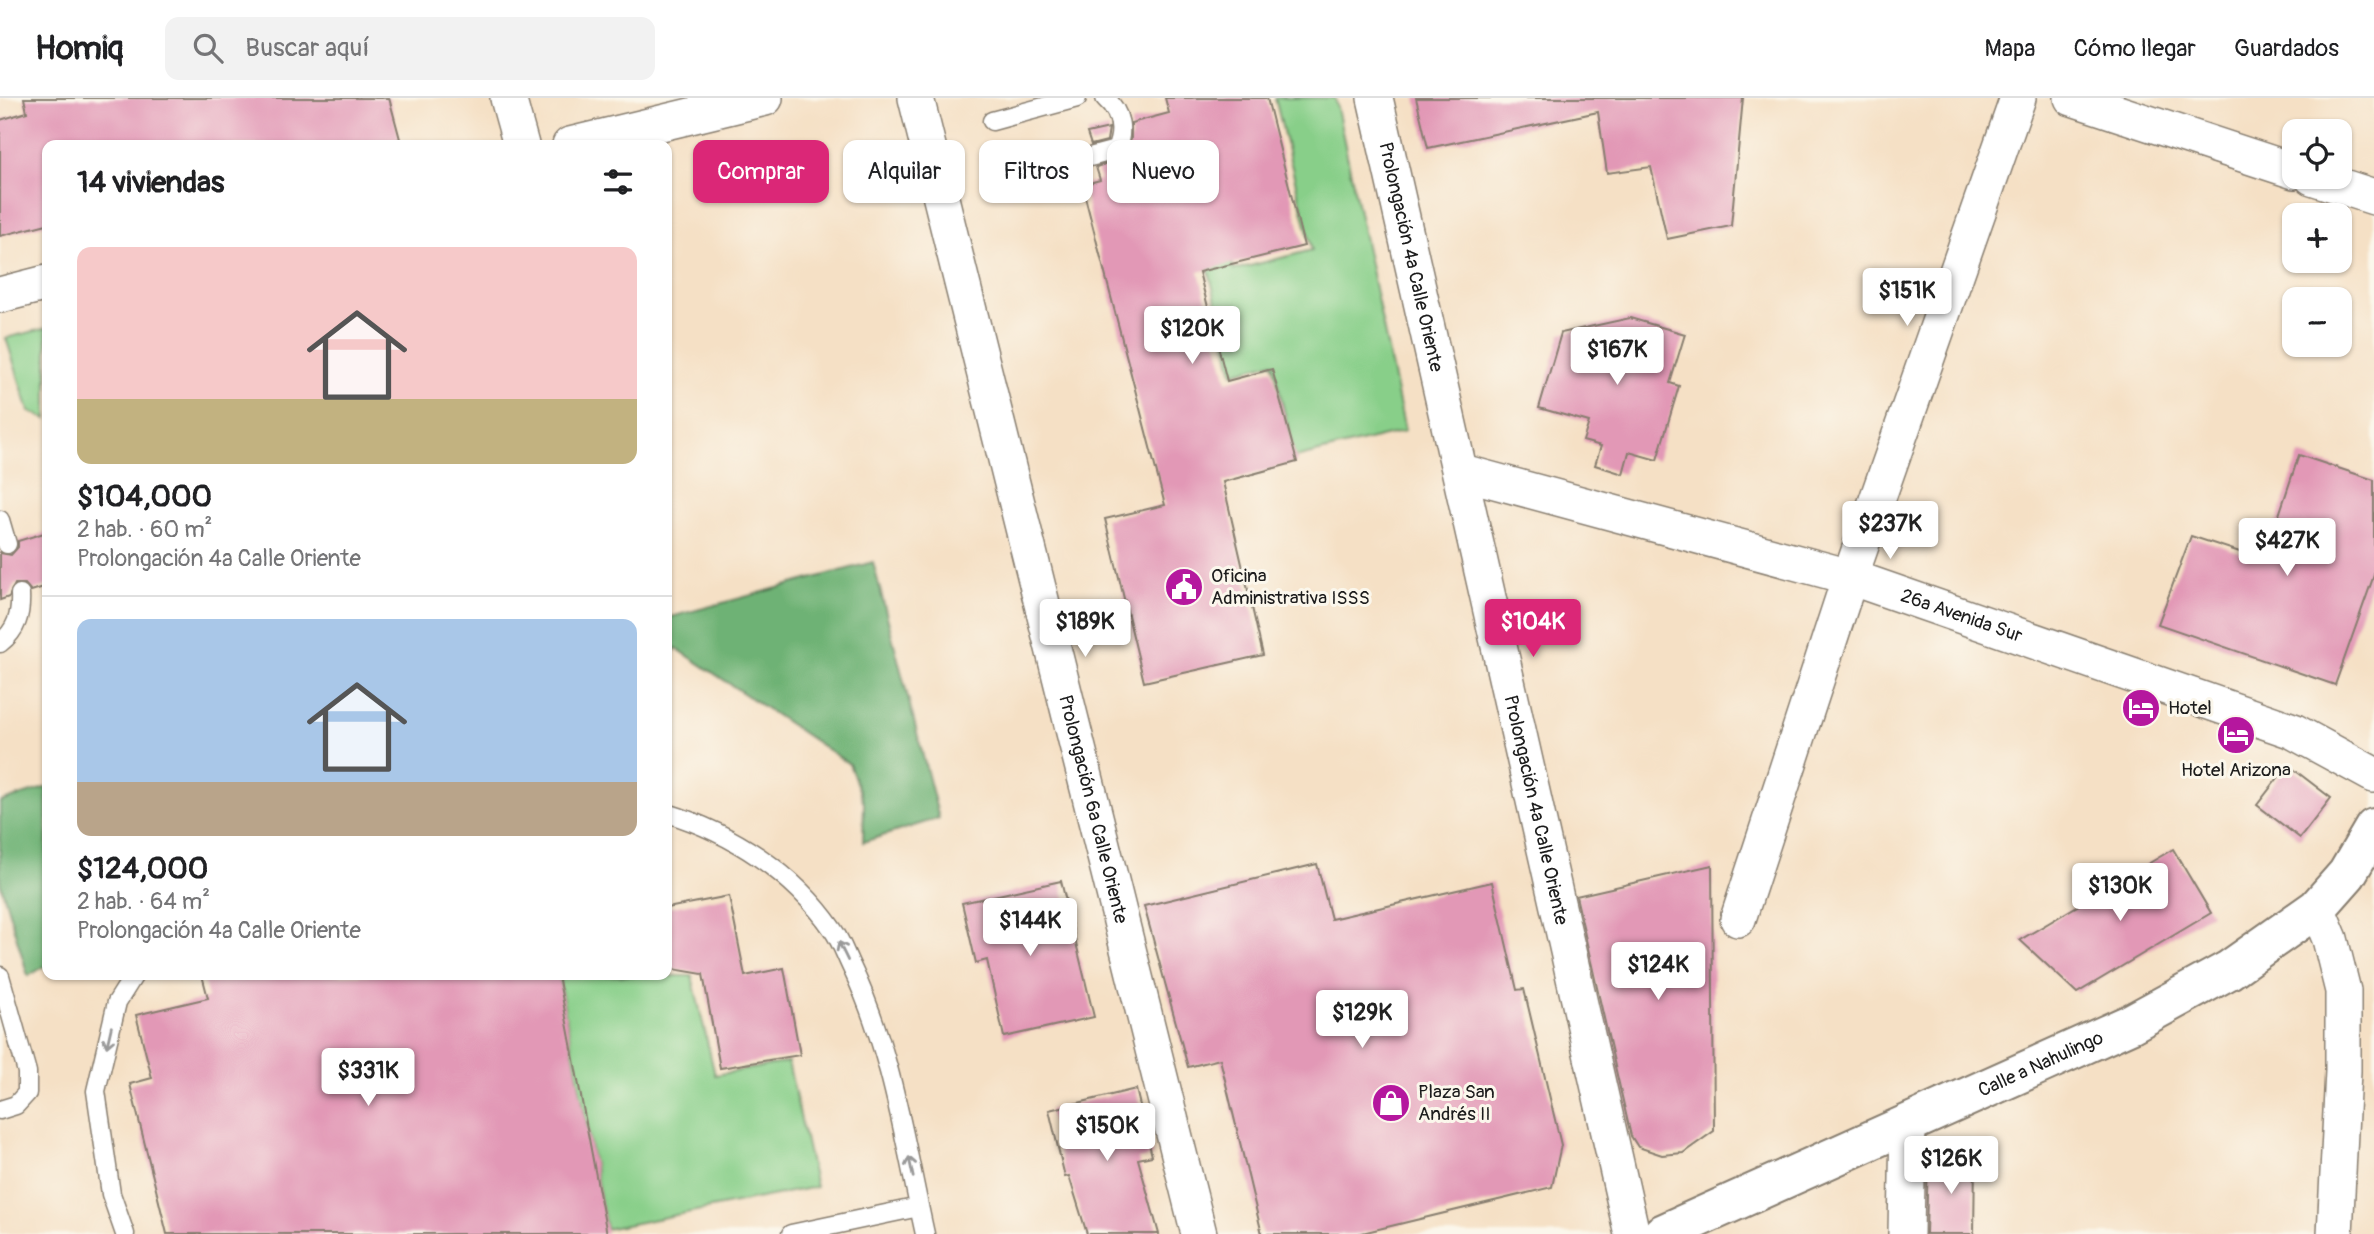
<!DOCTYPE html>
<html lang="es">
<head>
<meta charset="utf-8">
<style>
	:root { --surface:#fff; --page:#f2f2f2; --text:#202124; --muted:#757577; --line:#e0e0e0; --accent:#db2777 }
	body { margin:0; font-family:Pangolin,sans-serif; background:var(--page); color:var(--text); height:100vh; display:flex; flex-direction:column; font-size:26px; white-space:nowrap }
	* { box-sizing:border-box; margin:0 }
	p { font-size:23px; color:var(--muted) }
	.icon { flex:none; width:38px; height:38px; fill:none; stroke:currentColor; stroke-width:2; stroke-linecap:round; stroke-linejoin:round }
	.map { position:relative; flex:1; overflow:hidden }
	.side { position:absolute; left:42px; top:42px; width:630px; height:840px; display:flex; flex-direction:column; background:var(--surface); border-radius:14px; box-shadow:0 2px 5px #0004 }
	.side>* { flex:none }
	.guide { position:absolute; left:693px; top:42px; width:665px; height:63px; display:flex; gap:14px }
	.buttons { position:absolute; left:2282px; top:21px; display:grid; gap:14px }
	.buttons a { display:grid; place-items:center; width:70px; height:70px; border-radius:14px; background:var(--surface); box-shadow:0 2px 5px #0004; font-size:35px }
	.price { position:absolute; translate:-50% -60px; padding:0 16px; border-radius:7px; background:#fff; color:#222; font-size:23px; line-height:46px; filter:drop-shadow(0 2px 4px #0008) }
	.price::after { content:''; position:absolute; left:50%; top:42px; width:21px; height:16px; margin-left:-10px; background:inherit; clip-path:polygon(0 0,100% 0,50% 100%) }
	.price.selected { background:var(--accent); color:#fff }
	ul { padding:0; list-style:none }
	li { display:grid; align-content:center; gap:14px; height:371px; padding:0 35px }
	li+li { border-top:2px solid var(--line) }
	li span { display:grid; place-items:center; height:217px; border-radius:14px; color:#555 }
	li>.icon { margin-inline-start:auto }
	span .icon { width:126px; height:126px; fill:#fffc; stroke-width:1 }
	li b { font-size:30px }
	h2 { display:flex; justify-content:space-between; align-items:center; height:84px; padding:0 35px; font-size:30px }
	.tag { padding:0 24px; border-radius:14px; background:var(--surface); box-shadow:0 2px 5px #0004; font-size:24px; line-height:63px }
	.tag.selected { background:var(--accent); color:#fff }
	header { display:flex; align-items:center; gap:42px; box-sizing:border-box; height:98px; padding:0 35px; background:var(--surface); border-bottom:2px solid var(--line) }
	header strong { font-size:33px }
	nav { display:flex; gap:38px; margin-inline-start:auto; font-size:24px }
	.search { width:490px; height:63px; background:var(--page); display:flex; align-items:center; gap:18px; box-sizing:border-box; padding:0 24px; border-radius:14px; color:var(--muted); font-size:26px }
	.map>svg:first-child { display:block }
	.green { fill:#88cf89; stroke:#527652; stroke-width:2 }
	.forest { fill:#6eb275; stroke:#456748; stroke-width:2 }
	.building { fill:#e298b6 }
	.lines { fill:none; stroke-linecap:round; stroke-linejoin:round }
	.lane-casing { stroke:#887e70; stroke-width:21 }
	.street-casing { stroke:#887e70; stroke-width:38 }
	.secondary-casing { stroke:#887e70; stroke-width:42 }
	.lane { stroke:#fff; stroke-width:18 }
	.street { stroke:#fff; stroke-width:35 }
	.secondary { stroke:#fff; stroke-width:38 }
	.oneway { stroke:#999 }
	.labels { text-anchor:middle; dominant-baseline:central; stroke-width:6; stroke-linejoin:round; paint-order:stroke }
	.street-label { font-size:19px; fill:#1c1c1c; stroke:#fbf7ec }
	.poi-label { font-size:19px; fill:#1c1c1c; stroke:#fbf7ec; text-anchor:start }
</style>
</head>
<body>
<header>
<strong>Homiq</strong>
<div class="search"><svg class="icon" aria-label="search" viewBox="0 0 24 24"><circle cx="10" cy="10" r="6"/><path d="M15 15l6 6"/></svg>Buscar aquí</div>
<nav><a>Mapa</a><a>Cómo llegar</a><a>Guardados</a></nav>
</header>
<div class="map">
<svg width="2374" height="1136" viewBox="0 0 2374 1136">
	<rect width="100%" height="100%" fill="#fbf7ec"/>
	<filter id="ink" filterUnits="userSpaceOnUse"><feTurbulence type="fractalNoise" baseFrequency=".0143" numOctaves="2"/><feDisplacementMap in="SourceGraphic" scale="14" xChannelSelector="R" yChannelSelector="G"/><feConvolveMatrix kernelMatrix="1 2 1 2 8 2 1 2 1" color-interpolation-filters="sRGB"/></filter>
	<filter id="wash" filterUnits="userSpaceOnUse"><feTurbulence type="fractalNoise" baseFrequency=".00686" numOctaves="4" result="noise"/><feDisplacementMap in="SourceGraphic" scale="28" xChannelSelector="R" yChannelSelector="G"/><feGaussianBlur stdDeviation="1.57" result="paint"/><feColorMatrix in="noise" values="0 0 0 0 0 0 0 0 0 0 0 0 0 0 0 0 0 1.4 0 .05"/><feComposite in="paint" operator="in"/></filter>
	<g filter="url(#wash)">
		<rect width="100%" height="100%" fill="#f5e0c5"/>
		<g class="green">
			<polygon points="1275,0 1335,0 1405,333 1295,360 1273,264 1233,275 1204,152 1228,147 1234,172 1312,152"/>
			<polygon points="47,230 47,321 29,313 6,240"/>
			<polygon points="558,877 692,878 715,977 788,964 816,1089 606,1131"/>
		</g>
		<g class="forest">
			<polygon points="873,464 939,720 863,744 864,705 849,666 676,550 667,564 667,520"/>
			<polygon points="47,689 47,867 28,878 0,784 0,704"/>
		</g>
		<g id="blocks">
			<g class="building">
				<polygon points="24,0 389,0 400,41 377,47 47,47 47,126 0,138 0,22 27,14"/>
				<polygon points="1165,0 1267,0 1304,148 1199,174 1227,283 1272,271 1297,364 1223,384 1263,557 1144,584 1105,421 1165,407 1082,87 1100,82 1096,69 1124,60 1131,40 1131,25 1169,15"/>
				<polygon points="1416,0 1743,0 1731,128 1667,141 1651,69 1607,75 1598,14 1428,50"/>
				<polygon points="1109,30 1107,43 1091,47 1087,35"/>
				<polygon points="1630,220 1685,236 1670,285 1679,288 1657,362 1629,354 1623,376 1595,367 1601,348 1583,343 1589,324 1539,310 1561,235"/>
				<polygon points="2299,357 2374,382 2374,477 2335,587 2158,526 2191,438 2264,462"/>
				<polygon points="47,434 47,488 31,493 25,486 15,486 9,499 0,502 0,455 11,457 18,449 18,443"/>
				<polygon points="2288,667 2331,700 2300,740 2257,707"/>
				<polygon points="2173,751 2211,815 2077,895 2020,842"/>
				<polygon points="1317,766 1331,821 1492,784 1517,892 1524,891 1561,1047 1552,1089 1358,1136 1262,1136 1220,961 1188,969 1144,808"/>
				<polygon points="1712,767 1714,1033 1683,1055 1662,1057 1638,1049 1631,1038 1576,798"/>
				<polygon points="1061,783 1094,919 1004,939 987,862 976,865 962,805"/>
				<polygon points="729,798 745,878 784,870 800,957 720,970 703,876 667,870 667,810"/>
				<polygon points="202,877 558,877 607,1136 167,1136 130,986 152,980 136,917 208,900"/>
				<polygon points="1136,991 1152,1058 1138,1061 1159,1136 1087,1136 1069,1078 1065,1079 1049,1012"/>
				<polygon points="1928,1060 1975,1060 1974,1136 1926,1136"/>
			</g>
		</g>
	</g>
	<g filter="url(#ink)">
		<use href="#blocks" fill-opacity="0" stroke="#887e70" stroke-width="2"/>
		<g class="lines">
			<defs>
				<g id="lane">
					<polyline points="992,23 1077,0"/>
					<path d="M1007,81L1116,52C1124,33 1121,14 1105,0"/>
					<polyline points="0,422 7,446"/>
					<path d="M0,545C17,532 21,516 20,496"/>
					<path d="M667,715C732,735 794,775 833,832C841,843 846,858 852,870C892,954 905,1046 925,1136"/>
					<polyline points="0,878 27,974 27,995 16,1007 0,1012"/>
					<polyline points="125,1136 111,1096 96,993 117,904 134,877"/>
					<polyline points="791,1136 919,1109"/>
				</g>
				<g id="street">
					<polyline points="508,0 521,47"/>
					<path id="s1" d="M916,0L1199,1136"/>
					<path id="s2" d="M1375,0L1632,1136"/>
					<polyline points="2072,0 2294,73"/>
					<polyline points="570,47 765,0"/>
					<polyline points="2312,79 2374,99"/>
					<polyline points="0,197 47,185"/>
					<path id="s3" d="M1462,374L1850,479L2293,633L2374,677"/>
					<polyline points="2317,810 2330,841 2343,893 2343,973 2335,1136"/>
					<polyline points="1738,821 1850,479 2018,0"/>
					<polyline points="1906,1136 1908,1025"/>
				</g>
				<g id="secondary">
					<path id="s4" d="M1662,1136L2130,926L2229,872L2317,810L2347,776L2374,730"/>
				</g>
			</defs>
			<use href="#lane" class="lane-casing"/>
			<use href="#street" class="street-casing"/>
			<use href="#secondary" class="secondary-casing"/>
			<use href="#lane" class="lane"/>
			<use href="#street" class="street"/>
			<use href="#secondary" class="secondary"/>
		</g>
		<defs><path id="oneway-shaft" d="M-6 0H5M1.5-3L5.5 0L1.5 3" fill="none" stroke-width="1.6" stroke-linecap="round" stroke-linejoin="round" transform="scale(1.75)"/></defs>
		<g class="oneway">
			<use href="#oneway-shaft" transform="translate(843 853) rotate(-116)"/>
			<use href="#oneway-shaft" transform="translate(109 939) rotate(103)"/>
			<use href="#oneway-shaft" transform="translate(911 1069) rotate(-102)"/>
		</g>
	</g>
	<defs>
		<symbol id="civic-disc" viewBox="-11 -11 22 22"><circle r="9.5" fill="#b5179e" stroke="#fbf7ec"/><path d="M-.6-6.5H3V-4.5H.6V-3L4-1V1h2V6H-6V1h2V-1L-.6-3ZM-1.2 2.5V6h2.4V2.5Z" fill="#fff"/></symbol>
		<symbol id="hotel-disc" viewBox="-11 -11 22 22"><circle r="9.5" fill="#b5179e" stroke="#fbf7ec"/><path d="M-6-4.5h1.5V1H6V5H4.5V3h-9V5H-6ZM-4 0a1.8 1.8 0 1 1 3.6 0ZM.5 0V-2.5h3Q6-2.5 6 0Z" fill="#fff"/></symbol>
		<symbol id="shop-disc" viewBox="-11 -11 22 22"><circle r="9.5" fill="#b5179e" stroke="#fbf7ec"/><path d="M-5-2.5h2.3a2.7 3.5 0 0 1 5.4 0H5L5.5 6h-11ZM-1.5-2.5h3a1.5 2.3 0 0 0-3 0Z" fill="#fff"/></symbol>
	</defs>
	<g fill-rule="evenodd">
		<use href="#civic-disc" x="1162" y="467" width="44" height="44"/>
		<use href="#hotel-disc" x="2119" y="588" width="44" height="44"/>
		<use href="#hotel-disc" x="2214" y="615" width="44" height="44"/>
		<use href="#shop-disc" x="1369" y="983" width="44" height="44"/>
	</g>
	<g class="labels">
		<g class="street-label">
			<text stroke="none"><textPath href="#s2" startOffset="163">Prolongación 4a Calle Oriente</textPath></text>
			<text stroke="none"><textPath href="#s3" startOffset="520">26a Avenida Sur</textPath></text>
			<text stroke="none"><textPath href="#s1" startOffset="733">Prolongación 6a Calle Oriente</textPath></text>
			<text stroke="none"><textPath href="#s2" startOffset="730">Prolongación 4a Calle Oriente</textPath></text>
			<text stroke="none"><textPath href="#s4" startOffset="415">Calle a Nahulingo</textPath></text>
		</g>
		<g class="poi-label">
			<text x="1211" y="478">Oficina<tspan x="1211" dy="22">Administrativa ISSS</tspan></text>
			<text x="2168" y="610">Hotel</text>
			<text x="2236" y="672" text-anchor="middle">Hotel Arizona</text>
			<text x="1418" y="994">Plaza San<tspan x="1418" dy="22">Andrés II</tspan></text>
		</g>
	</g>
</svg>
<div class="buttons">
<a><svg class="icon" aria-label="locate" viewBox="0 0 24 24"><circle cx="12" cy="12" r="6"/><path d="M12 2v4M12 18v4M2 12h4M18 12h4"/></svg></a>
<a>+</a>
<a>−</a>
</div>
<b class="price" style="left:1907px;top:230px">$151K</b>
<b class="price" style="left:1192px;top:268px">$120K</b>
<b class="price" style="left:1617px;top:289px">$167K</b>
<b class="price" style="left:1890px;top:463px">$237K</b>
<b class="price" style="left:2287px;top:480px">$427K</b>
<b class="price" style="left:1085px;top:561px">$189K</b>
<b class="price selected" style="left:1533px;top:561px">$104K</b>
<b class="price" style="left:2120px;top:825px">$130K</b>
<b class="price" style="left:1030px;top:860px">$144K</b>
<b class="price" style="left:1658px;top:904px">$124K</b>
<b class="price" style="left:1362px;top:952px">$129K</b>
<b class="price" style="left:368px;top:1010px">$331K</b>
<b class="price" style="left:1107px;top:1065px">$150K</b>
<b class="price" style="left:1951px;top:1098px">$126K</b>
<div class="guide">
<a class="tag selected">Comprar</a>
<a class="tag">Alquilar</a>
<a class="tag">Filtros</a>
<a class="tag">Nuevo</a>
</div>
<section class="side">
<h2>14 viviendas<svg class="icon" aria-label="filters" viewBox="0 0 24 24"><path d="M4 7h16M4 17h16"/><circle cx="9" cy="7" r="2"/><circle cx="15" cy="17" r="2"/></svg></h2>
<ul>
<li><span style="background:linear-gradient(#f6c9c9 70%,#c2b280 0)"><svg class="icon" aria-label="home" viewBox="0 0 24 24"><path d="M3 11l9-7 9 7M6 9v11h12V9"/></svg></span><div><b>$104,000</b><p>2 hab. · 60 m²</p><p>Prolongación 4a Calle Oriente</p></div></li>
<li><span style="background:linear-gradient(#a9c7e8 75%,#b9a48a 0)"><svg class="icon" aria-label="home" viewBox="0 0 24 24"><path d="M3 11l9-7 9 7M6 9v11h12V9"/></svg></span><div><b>$124,000</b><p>2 hab. · 64 m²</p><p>Prolongación 4a Calle Oriente</p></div></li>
</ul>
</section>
</div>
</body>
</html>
